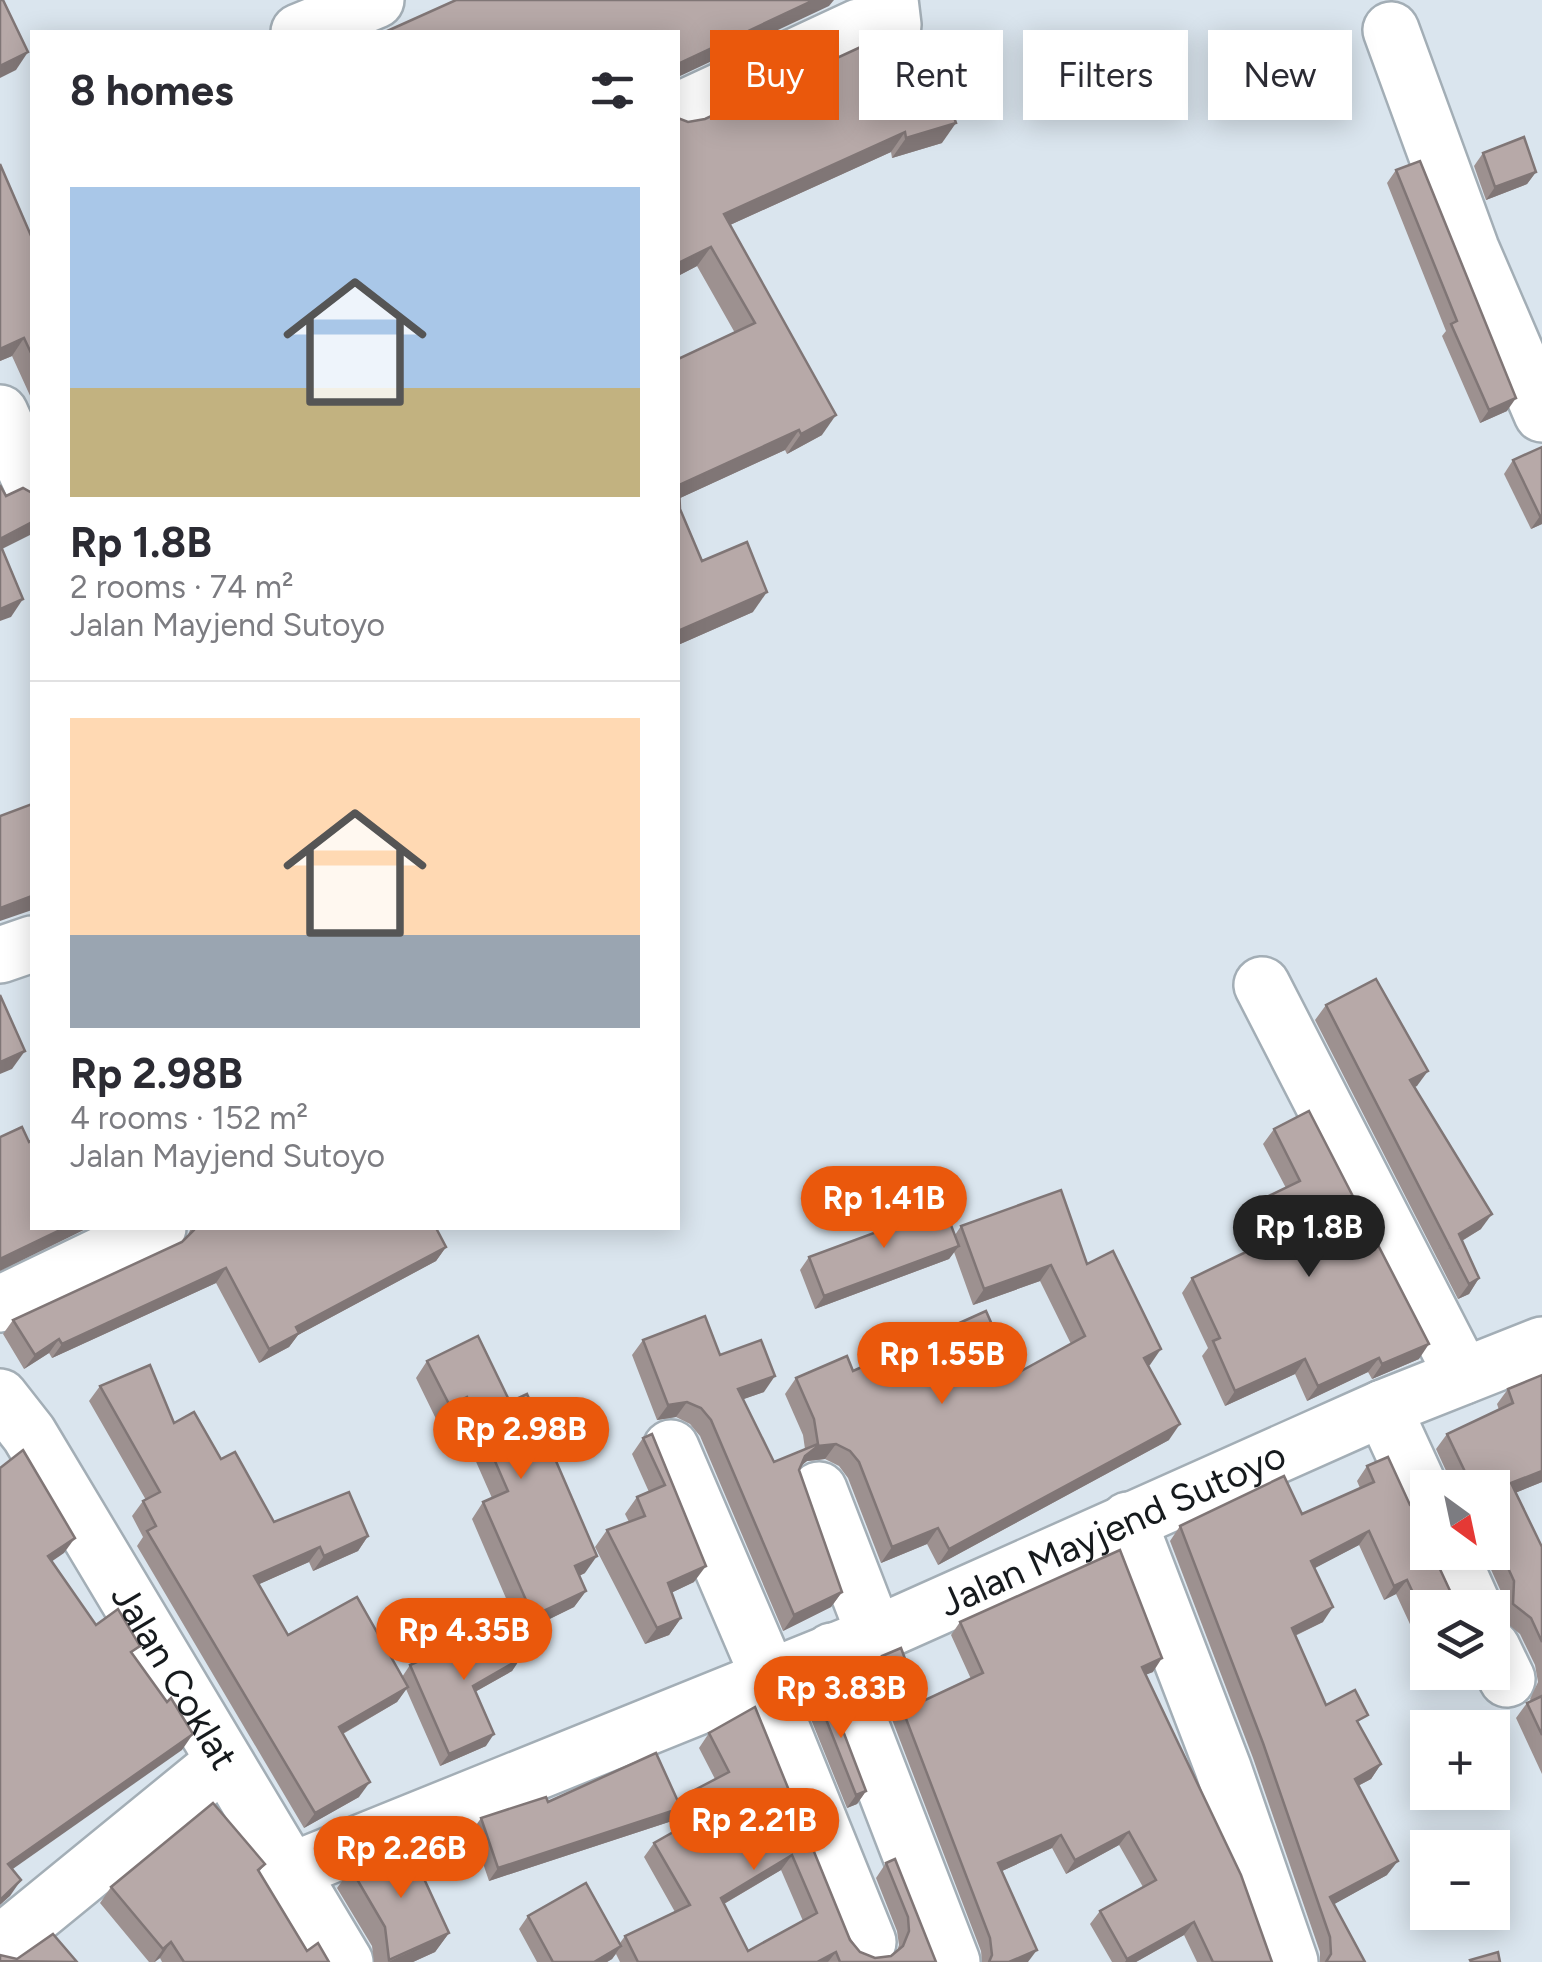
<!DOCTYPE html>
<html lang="en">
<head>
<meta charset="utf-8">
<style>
	:root { --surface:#fff; --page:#f2f2f3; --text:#2b2b33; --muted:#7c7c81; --line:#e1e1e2; --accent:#ea580c }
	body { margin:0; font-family:Figtree,sans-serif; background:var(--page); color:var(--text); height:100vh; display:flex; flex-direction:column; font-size:38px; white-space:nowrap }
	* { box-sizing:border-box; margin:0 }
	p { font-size:32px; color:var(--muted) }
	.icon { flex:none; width:55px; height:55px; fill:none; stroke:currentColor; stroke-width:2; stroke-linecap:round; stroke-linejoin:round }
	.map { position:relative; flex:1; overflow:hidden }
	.details { position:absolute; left:30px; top:30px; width:650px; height:1200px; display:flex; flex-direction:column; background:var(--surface); border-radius:0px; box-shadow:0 5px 25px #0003 }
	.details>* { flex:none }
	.hud { position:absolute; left:710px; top:30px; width:680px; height:90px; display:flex; gap:20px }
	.needle { width:65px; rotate:147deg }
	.controls { position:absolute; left:1410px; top:1470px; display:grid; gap:20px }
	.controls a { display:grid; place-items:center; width:100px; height:100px; border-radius:0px; background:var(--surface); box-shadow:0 5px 25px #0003; font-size:50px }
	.price { position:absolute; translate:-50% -85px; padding:0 22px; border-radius:35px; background:var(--accent); color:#fff; font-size:32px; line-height:65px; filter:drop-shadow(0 2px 5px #0008) }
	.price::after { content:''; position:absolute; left:50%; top:60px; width:30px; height:22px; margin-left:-15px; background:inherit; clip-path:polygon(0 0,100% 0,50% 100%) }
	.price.selected { background:#222; color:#fff }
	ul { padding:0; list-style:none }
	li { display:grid; align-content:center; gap:20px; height:530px; padding:0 40px }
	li+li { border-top:2px solid var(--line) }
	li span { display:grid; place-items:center; height:310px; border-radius:0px; color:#555 }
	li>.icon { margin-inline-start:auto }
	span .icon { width:180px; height:180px; fill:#fffc; stroke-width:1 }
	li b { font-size:42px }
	h2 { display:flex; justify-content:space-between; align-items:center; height:120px; padding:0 40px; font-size:42px }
	.tag { padding:0 35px; border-radius:0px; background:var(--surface); box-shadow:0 5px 25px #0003; font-size:35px; line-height:90px }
	.tag.selected { background:var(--accent); color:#fff }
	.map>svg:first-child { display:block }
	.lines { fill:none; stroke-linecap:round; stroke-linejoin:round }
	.minor-casing { stroke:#a3aeb6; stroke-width:60 }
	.minor { stroke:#fff; stroke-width:55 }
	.wall { fill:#9d9190; fill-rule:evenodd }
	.shaded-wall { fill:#807676 }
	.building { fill:#b7a9a8; stroke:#807676; stroke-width:2.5; fill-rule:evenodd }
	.labels { text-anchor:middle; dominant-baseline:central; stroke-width:8; stroke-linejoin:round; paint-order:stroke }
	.street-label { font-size:38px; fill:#161a1d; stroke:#dae5ee }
</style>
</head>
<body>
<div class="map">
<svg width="1542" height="1962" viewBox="0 0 1542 1962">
	<rect width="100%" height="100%" fill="#dae5ee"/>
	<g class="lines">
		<defs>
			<g id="minor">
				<polyline points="1391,30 1471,249 1542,414"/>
				<polyline points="299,32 376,0"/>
				<polyline points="678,111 859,27 893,25 890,0"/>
				<polyline points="0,413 32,484"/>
				<polyline points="0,955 32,944"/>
				<polyline points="1262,985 1463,1376"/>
				<polyline points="0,1304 158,1228"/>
				<path id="s1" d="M0,1397L29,1434L345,1962"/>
				<polyline points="1383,1408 1428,1506"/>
				<polyline points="671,1448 769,1677"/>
				<polyline points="819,1490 875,1635"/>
				<polyline points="1128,1520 1223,1768 1290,1962"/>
				<polyline points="1449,1552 1474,1608"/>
				<polyline points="1492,1648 1507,1679"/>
				<polyline points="832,1651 952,1962"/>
				<polyline points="762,1680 868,1942"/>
				<path id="s2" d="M291,1871L875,1635L1383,1408L1542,1345"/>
				<polyline points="0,1944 224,1761"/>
			</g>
		</defs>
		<use href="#minor" class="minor-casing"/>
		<use href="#minor" class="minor"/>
	</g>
	<g class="wall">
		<polygon points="891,104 942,143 892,158 891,152 730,225 822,435 787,454 785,450 680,498 680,509 702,561 753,612 678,645 678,359 735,333 697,266 678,276 678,118 688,122"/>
		<polygon points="1483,153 1536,172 1527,184 1486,200 1474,166"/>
		<polygon points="0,164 32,238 32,400 12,356 0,361"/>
		<polygon points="1396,170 1507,411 1480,423 1442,336 1446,331 1387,183"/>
		<polygon points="1542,447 1542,524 1531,529 1504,474 1513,460"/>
		<polygon points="1326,1005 1428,1071 1414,1087 1481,1229 1462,1241 1479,1278 1469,1294 1458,1299 1315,1020"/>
		<polygon points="1274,1129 1419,1359 1372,1379 1368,1372 1307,1401 1295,1374 1225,1406 1202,1356 1208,1348 1182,1293 1192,1278 1257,1246 1243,1217 1254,1203 1286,1188 1263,1144"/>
		<polygon points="961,1226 1087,1264 1149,1366 1169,1440 938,1565 927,1544 881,1563 848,1478 839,1466 825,1459 807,1461 801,1466 799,1470 842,1592 831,1607 783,1631 700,1436 690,1424 676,1417 657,1420 632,1355 643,1340 720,1355 764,1392 743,1399 774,1462 805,1449 803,1435 785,1394 796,1378 853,1371 1014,1375 1071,1344 1040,1281 973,1305 954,1252 949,1259 815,1309 800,1270 809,1257 955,1235"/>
		<polygon points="191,1228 436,1228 446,1247 436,1261 298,1335 289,1347 259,1363 216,1283 52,1358 49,1353 24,1369 3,1334 13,1320 182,1242 187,1237"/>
		<polygon points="478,1336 585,1573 579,1576 586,1591 574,1607 521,1633 472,1519 483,1502 492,1498 455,1414 438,1423 416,1378 427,1361"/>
		<polygon points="100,1386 174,1423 221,1459 274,1522 368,1536 358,1551 313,1571 309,1562 259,1584 288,1635 402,1677 410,1665 442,1651 448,1642 520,1659 512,1671 475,1692 486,1746 440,1766 406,1689 397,1702 343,1734 359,1797 304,1828 137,1546 143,1537 132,1516 143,1501 146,1500 89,1401"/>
		<polygon points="1508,1389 1542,1482 1515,1493 1542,1547 1542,1774 1516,1718 1527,1703 1531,1701 1530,1699 1538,1682 1535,1665 1520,1634 1502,1619 1503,1596 1483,1552 1492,1552 1492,1488 1454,1488 1436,1449 1447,1434 1499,1410 1497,1404"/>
		<polygon points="652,1434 694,1582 671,1593 681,1618 669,1635 645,1644 595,1547 607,1530 629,1522 625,1514 637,1497 649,1492 632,1454 643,1438"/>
		<polygon points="1367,1466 1428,1608 1428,1663 1396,1594 1384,1600 1359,1545 1314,1568 1323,1622 1295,1636 1326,1705 1360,1727 1381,1764 1371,1779 1358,1786 1387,1875 1334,1904 1365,1962 1320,1962 1320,1952 1253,1758 1170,1541 1180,1526 1302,1514 1360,1488 1357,1481"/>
		<polygon points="960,1622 1153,1672 1146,1674 1272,1962 1197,1962 1184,1935 1136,1962 1112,1962 1090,1924 1100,1911 1143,1887 1119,1845 1066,1874 1052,1848 1002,1871 1028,1962 982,1962 981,1951 873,1670 882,1656 921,1702 971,1679 951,1635"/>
		<polygon points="1432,1672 1461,1672 1437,1684"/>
		<polygon points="816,1694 866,1791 857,1804 847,1808 806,1707"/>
		<path d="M709,1733L860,1952L875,1958L891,1956L897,1951L899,1945L897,1931L876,1878L886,1863L936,1962H620L616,1954L612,1959L607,1962H537L519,1929L528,1916L620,1943L625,1936L675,1912L644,1857L654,1843L684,1825L678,1812L672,1821L489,1881L472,1831L481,1818L548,1802L679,1805L687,1794L715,1779L699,1748ZM781,1870L803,1921L748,1951L724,1904Z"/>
		<polygon points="265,1864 259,1872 307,1951 329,1962 162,1962 160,1958 155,1962 149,1962 100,1903 111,1887"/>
		<polygon points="351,1869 449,1933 435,1952 413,1962 374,1962 372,1946 337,1888"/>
	</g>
	<g class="shaded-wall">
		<polygon points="814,0 834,0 829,6 678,77 678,63"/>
		<polygon points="28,52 16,70 0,78 0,66"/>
		<polygon points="956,123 942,143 892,158 906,138"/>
		<polygon points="905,132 891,152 710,234 724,214"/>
		<polygon points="1536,172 1527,184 1486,200 1495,187"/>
		<polygon points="711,247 697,266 678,276 678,263"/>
		<polygon points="24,338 12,356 0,361 0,349"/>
		<polygon points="1516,398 1507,411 1480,423 1489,410"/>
		<polygon points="836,415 822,435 787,454 801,434"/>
		<polygon points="799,430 785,450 678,499 679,485"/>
		<polygon points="1542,515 1542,524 1531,529 1540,516"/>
		<polygon points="32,522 32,534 0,550 0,539"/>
		<polygon points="767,592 753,612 678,645 678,631"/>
		<polygon points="23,599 11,617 0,621 0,609"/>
		<polygon points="32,896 32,910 0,921 0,908"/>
		<polygon points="25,1051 12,1069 0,1074 0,1062"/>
		<polygon points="1428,1071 1417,1086 1399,1095 1410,1080"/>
		<polygon points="1492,1214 1481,1229 1448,1249 1459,1234"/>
		<polygon points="64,1228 88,1228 0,1271 0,1259"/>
		<polygon points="959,1246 949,1259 815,1309 824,1296"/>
		<polygon points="446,1247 436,1261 298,1335 289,1347 259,1363 269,1349 296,1327"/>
		<polygon points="1051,1265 1040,1281 973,1305 984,1289"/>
		<polygon points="226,1268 216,1283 52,1358 62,1344"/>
		<polygon points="1479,1278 1469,1294 1458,1299 1469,1284"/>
		<polygon points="59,1339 49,1353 24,1369 35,1355"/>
		<polygon points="1429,1344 1419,1359 1372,1379 1382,1364"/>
		<polygon points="1161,1349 1150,1365 1134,1374 1144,1358"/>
		<polygon points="1379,1358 1368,1372 1307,1401 1318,1386"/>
		<polygon points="1305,1359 1295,1374 1225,1406 1235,1391"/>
		<polygon points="775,1376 764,1392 727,1405 738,1389"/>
		<polygon points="467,1397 455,1414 438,1423 450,1406"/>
		<polygon points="687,1402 676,1417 657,1420 668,1405"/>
		<polygon points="1180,1424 1169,1440 938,1565 949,1549"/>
		<polygon points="836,1444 825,1459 807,1461 794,1471 805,1456 818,1446"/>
		<polygon points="1542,1471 1542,1482 1500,1499 1511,1483"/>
		<polygon points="938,1528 927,1544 881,1563 892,1547"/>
		<polygon points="1369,1531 1359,1545 1300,1576 1311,1561"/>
		<polygon points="368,1536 358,1551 313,1571 324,1556"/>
		<polygon points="75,1538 64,1553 38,1571 48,1556"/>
		<polygon points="320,1547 309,1562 244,1591 254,1576"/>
		<polygon points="597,1556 585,1573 564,1583 575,1566"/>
		<polygon points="706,1566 694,1582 656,1600 668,1583"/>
		<polygon points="1407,1580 1396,1594 1384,1600 1394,1586"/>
		<polygon points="586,1591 574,1607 521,1633 533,1616"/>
		<polygon points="842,1592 831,1607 783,1631 794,1615"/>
		<polygon points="1333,1607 1323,1622 1281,1642 1292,1628"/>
		<polygon points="681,1618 669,1635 645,1644 657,1628"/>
		<polygon points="1162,1658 1153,1672 1133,1680 1142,1667"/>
		<polygon points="520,1659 512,1671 464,1698 473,1686"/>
		<polygon points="1445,1672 1461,1672 1437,1684"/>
		<polygon points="408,1687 397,1702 328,1742 339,1727"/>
		<polygon points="193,1734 182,1750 0,1878 8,1864"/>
		<polygon points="494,1734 486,1746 440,1766 449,1754"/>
		<polygon points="1381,1764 1371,1779 1344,1793 1355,1779"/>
		<polygon points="370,1782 359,1797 304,1828 315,1813"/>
		<polygon points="866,1791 857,1804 847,1808 856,1795"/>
		<polygon points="681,1808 672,1821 489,1881 498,1868"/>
		<polygon points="1129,1832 1119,1845 1066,1874 1075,1860"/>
		<polygon points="1061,1835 1052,1848 989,1877 998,1863"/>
		<polygon points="792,1855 781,1870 710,1912 721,1898"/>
		<polygon points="1398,1861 1387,1875 1320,1912 1330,1897"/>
		<polygon points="21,1880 10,1896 0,1905 0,1900"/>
		<polygon points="1194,1922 1184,1935 1136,1962 1125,1962 1127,1959"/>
		<polygon points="449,1933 435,1952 413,1962 388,1962"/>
		<polygon points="171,1942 160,1958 154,1962 163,1949"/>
		<polygon points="621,1946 612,1959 607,1962 594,1962"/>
		<polygon points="1037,1950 1028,1962 1009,1962"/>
		<polygon points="836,1952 828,1962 817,1962"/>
	</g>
	<g class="building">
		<polygon points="0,0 3,0 28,52 0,66"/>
		<polygon points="456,0 814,0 678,64 678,32 385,32"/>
		<polygon points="865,45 891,104 944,87 956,123 906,138 905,132 724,214 836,415 801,434 799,430 679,485 680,509 702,561 747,542 767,592 678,631 678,359 755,323 711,247 678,263 678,118 688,122 705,119"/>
		<polygon points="1524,137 1536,172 1495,187 1483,153"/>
		<polygon points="1420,161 1516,398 1489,410 1451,324 1457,321 1396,170"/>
		<polygon points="0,164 32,238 32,355 24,338 0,349"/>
		<polygon points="1542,447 1542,515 1540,516 1513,460"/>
		<polygon points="0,485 6,496 23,488 32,493 32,522 0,539"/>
		<polygon points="0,544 23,599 0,609"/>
		<polygon points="32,804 32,896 0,908 0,816"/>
		<polygon points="1376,979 1428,1071 1410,1080 1492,1214 1459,1234 1479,1278 1469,1284 1326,1005"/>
		<polygon points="0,995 25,1051 0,1062"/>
		<polygon points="1309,1111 1429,1344 1382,1364 1379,1358 1318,1386 1305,1359 1235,1391 1213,1341 1220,1338 1192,1278 1271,1240 1254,1203 1300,1181 1274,1129"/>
		<polygon points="22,1127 29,1142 32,1140 32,1228 64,1228 0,1259 0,1137"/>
		<polygon points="1061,1190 1087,1264 1113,1251 1161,1349 1144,1358 1180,1424 949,1549 938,1528 892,1547 859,1462 850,1451 836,1444 818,1446 805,1456 799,1470 842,1592 794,1615 711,1420 701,1408 687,1402 668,1405 643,1340 705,1316 720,1355 761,1340 775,1376 738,1389 774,1462 818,1444 814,1419 796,1378 847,1356 853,1371 986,1311 1014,1375 1085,1336 1051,1265 984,1289 961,1226"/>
		<polygon points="944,1207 959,1246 824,1296 809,1257"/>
		<polygon points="195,1228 436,1228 446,1247 296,1327 299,1333 269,1349 226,1268 62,1344 59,1339 35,1355 13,1320 182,1242 194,1230"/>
		<polygon points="478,1336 510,1402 527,1394 597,1556 575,1566 586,1591 533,1616 483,1502 508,1491 467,1397 450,1406 427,1361"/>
		<polygon points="150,1365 174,1423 194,1412 221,1459 235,1452 274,1522 349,1492 368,1536 324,1556 320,1547 254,1576 288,1635 357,1597 408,1687 339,1727 370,1782 315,1813 147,1531 156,1526 143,1501 160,1492 100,1386"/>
		<polygon points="1542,1375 1542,1471 1511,1483 1542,1547 1542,1642 1531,1618 1513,1604 1514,1581 1492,1533 1492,1488 1467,1488 1468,1478 1447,1434 1513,1403 1508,1389"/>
		<polygon points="652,1434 706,1566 668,1583 681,1618 657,1628 607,1530 645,1516 637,1497 665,1485 643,1438"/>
		<polygon points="23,1450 75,1538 48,1556 96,1625 118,1609 140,1646 131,1652 167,1702 171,1698 193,1734 8,1864 21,1880 0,1900 0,1468"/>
		<polygon points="1388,1457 1410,1505 1428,1518 1428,1552 1432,1552 1458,1608 1428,1608 1428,1625 1407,1580 1394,1586 1369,1531 1311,1561 1333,1607 1292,1628 1326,1705 1355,1690 1368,1715 1357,1721 1381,1764 1355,1779 1398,1861 1330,1897 1365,1962 1326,1962 1331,1954 1330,1937 1263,1743 1180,1526 1284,1476 1302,1514 1374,1482 1367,1466"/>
		<polygon points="1120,1550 1162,1658 1142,1667 1241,1875 1272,1962 1213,1962 1194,1922 1127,1959 1100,1911 1156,1880 1129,1832 1075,1860 1061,1835 998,1863 1037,1950 1009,1962 989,1962 992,1955 990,1938 882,1656 901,1648 921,1702 983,1673 960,1622"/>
		<polygon points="497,1618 520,1659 473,1686 494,1734 449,1754 410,1665 451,1647 448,1642"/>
		<polygon points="827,1689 866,1791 856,1795 816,1694"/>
		<polygon points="1542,1696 1542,1735 1527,1703"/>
		<path d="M755,1707L850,1940L860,1952L875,1958L891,1956L903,1946L909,1931L908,1917L886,1863L895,1859L936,1962H840L836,1952L817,1962H638L625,1936L690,1905L654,1843L698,1818L687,1794L729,1772L709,1733ZM792,1855L817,1913L748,1951L721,1898Z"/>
		<polygon points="656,1753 681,1808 498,1868 481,1818 546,1797 548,1802"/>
		<polygon points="213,1803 265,1864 258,1870 307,1951 318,1943 329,1962 184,1962 171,1942 163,1949 111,1887"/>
		<polygon points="408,1844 449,1933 389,1960 385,1927 351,1869"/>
		<polygon points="586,1883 621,1946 594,1962 553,1962 528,1916"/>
		<polygon points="53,1934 77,1962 0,1961 0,1955 17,1959"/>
		<polygon points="1498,1952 1500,1962 1471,1962 1470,1960"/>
	</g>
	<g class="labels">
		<g class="street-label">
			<text stroke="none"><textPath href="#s2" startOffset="890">Jalan Mayjend Sutoyo</textPath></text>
			<text stroke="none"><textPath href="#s1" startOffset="330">Jalan Coklat</textPath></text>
		</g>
	</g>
</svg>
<div class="controls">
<a><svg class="needle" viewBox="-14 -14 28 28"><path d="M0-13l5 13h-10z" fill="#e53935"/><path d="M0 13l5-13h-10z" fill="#7c7c81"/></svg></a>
<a><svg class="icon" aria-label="layers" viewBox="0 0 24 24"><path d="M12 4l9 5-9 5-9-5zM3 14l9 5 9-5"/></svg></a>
<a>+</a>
<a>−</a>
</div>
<b class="price" style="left:884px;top:1251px">Rp 1.41B</b>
<b class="price selected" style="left:1309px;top:1280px">Rp 1.8B</b>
<b class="price" style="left:942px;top:1407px">Rp 1.55B</b>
<b class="price" style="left:521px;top:1482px">Rp 2.98B</b>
<b class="price" style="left:464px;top:1683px">Rp 4.35B</b>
<b class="price" style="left:841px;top:1741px">Rp 3.83B</b>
<b class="price" style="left:754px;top:1873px">Rp 2.21B</b>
<b class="price" style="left:401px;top:1901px">Rp 2.26B</b>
<div class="hud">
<a class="tag selected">Buy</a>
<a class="tag">Rent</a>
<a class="tag">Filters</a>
<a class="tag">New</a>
</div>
<section class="details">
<h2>8 homes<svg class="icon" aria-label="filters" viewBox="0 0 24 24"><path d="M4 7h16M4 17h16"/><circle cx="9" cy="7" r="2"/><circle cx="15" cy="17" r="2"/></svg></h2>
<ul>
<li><span style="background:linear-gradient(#a9c7e8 65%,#c2b280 0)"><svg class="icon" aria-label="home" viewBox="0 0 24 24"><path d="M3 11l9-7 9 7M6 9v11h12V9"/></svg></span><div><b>Rp 1.8B</b><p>2 rooms · 74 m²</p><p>Jalan Mayjend Sutoyo</p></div></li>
<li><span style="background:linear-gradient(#ffd9b3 70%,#9aa5b1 0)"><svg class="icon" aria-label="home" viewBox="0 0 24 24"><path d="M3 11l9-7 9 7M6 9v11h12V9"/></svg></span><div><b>Rp 2.98B</b><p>4 rooms · 152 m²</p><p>Jalan Mayjend Sutoyo</p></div></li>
</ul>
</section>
</div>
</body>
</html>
